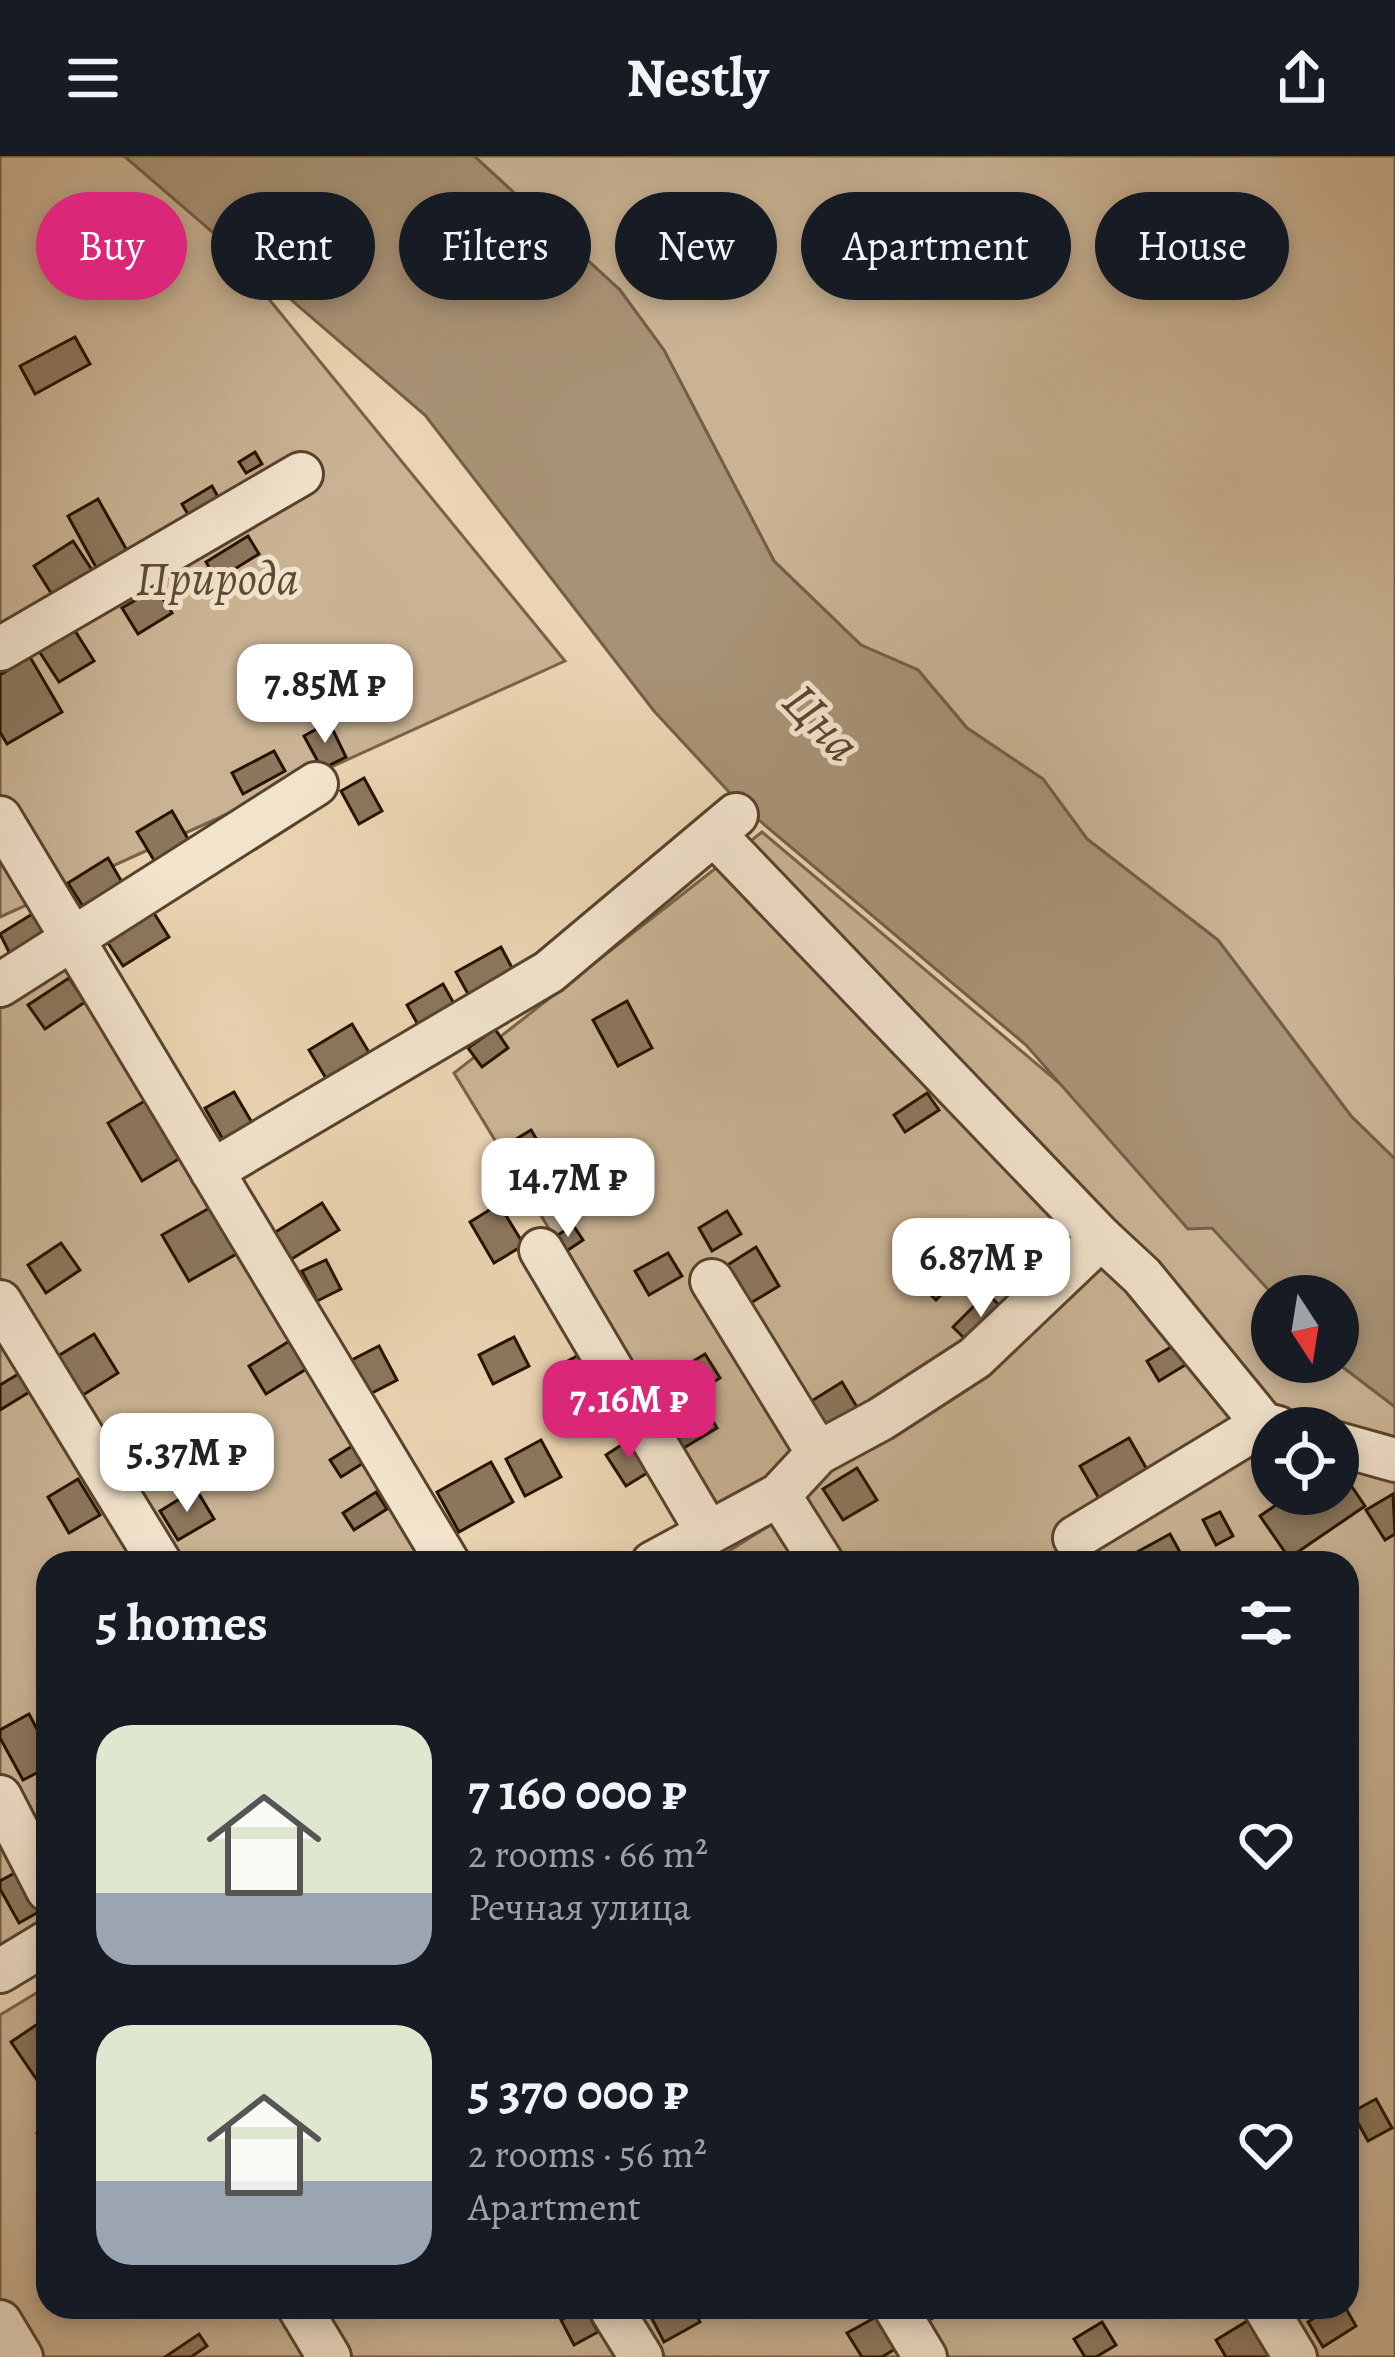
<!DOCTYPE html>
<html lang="en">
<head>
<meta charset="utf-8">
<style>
	:root { --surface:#171b24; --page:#242831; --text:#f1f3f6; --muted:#9ea1a6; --accent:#db2777 }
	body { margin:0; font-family:Alegreya,serif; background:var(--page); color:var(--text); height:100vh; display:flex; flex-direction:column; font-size:45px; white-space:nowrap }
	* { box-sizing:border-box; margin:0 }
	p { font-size:39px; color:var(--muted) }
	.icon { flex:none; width:66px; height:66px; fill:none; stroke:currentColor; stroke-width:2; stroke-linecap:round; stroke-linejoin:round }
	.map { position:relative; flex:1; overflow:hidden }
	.details { position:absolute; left:36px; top:1395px; width:1323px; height:768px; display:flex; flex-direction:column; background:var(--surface); border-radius:36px; box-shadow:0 6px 18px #0003 }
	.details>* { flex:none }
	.top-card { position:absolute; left:36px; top:36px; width:1323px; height:108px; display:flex; gap:24px }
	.needle { width:78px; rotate:168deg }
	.fabs { position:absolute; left:1251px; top:1119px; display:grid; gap:24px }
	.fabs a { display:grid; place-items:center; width:108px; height:108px; border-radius:50%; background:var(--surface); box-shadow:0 6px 18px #0003; font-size:60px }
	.price { position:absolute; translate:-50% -102px; padding:0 27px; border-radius:24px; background:#fff; color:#222; font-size:39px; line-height:78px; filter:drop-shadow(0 3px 6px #0008) }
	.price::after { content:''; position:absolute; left:50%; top:72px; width:36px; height:27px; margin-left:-18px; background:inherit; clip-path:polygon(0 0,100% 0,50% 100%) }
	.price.selected { background:var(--accent); color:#fff }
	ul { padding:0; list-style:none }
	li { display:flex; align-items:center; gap:36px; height:300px; padding:0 60px }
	li span { display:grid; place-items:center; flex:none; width:336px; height:240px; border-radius:36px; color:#555 }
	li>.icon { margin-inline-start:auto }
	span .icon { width:144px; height:144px; fill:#fffc; stroke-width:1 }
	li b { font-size:51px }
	h2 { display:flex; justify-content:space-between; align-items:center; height:144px; padding:0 60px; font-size:51px }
	.pill { padding:0 42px; border-radius:54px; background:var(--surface); box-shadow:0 6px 18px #0003; font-size:42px; line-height:108px }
	.pill.selected { background:var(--accent); color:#fff }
	header { display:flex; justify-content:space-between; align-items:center; height:156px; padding:0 60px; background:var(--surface); font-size:54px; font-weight:700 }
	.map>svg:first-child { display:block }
	.green { fill:#cab394; stroke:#78634a; stroke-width:3; fill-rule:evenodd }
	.water { fill:#a89275; stroke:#745f46; stroke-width:3 }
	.building { fill:#8c775d; stroke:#261300; stroke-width:3 }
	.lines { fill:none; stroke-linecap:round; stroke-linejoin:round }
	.minor-casing { stroke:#57432c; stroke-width:48 }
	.minor { stroke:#f2e3cd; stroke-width:42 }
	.labels { text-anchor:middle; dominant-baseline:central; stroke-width:10; stroke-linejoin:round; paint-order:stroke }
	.park-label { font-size:48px; font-style:italic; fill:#5f4b34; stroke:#f2e3cd }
	.water-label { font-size:51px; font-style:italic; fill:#5a462f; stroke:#f2e3cd }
</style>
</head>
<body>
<header><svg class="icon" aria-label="menu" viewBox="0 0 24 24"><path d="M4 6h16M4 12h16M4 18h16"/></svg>Nestly<svg class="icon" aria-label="share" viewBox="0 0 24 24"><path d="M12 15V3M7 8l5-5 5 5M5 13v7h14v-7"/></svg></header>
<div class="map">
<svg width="1395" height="2201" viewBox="0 0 1395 2201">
	<rect width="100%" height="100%" fill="#ebd4b2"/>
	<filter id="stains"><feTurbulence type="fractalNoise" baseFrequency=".00167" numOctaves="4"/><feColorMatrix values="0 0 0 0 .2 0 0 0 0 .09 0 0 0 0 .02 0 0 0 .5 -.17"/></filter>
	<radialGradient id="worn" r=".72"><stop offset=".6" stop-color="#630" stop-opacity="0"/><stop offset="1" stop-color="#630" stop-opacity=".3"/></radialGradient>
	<g class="green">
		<polygon points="0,0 146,0 173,26 565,505 0,761"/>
		<polygon points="474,0 1395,0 1395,1003 1351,960 1218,784 1087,683 1043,623 967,572 918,514 861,489 774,405 664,195 620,134"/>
		<path d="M762,676L1200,1046L1287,1140H1272V1206H1338L1395,1227V2201H1309L1279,2151H1347V1407H841L792,1324L725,1361L454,917ZM1272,1272H1338V1338H1272Z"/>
		<polygon points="94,801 463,1407 48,1407 48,1763 0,1790 0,842"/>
		<polygon points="783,1361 810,1407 710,1407"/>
		<polygon points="48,1830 48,2151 871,2151 900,2201 0,2201 0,1859"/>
		<polygon points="910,2151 1245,2151 1275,2201 940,2201"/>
	</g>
	<polygon class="water" points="124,0 474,0 620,134 664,194 774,405 861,489 918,514 967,572 1043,623 1087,683 1218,784 1351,960 1395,1003 1395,1251 1336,1206 1338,1140 1274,1140 1212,1072 1188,1073 1026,889 741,649 654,555 425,259"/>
	<g class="building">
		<polygon points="75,181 90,208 35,238 20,210"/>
		<polygon points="255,296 262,308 246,317 239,306"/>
		<polygon points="212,330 222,348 193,367 182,348"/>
		<polygon points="98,343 129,398 98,415 68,360"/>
		<polygon points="248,380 259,398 217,424 206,406"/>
		<polygon points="73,385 98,423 58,448 34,410"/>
		<polygon points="156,432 172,457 138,478 122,452"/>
		<polygon points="72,470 94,505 59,526 37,492"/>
		<polygon points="30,501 62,556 7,588 0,576 0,519"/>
		<polygon points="329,566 346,601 322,613 304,580"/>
		<polygon points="274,595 285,615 243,638 232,617"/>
		<polygon points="364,622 382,655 359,668 341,635"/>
		<polygon points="172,655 192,690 158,711 137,676"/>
		<polygon points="108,702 123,728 84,752 68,727"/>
		<polygon points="152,754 169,781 123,810 106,784"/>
		<polygon points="37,755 50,776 11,800 0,778"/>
		<polygon points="501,791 518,823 473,847 456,816"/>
		<polygon points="69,822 85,846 45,873 28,849"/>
		<polygon points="443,828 457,853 421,874 407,849"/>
		<polygon points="627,845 652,892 618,910 593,864"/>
		<polygon points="352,868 370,898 327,924 309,894"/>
		<polygon points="495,873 508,892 482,911 468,892"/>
		<polygon points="234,936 254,970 225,987 205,952"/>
		<polygon points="927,937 939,954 905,976 894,959"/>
		<polygon points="153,940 187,998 142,1025 108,967"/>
		<polygon points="531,974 540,989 510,1008 500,993"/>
		<polygon points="322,1047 339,1074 290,1104 274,1077"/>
		<polygon points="499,1048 524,1089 494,1107 470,1066"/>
		<polygon points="213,1050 240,1096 189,1125 162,1079"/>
		<polygon points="727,1055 741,1078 712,1095 699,1072"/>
		<polygon points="573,1069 583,1084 562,1098 552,1083"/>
		<polygon points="955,1075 980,1100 936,1144 910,1119"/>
		<polygon points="61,1087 80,1114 46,1137 28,1109"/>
		<polygon points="756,1091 779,1130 749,1148 726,1110"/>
		<polygon points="668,1097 682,1120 649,1139 635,1115"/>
		<polygon points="326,1104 341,1133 317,1145 302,1115"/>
		<polygon points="987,1137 1008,1158 974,1192 953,1171"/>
		<polygon points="94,1178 118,1217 83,1239 58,1200"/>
		<polygon points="514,1181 529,1210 493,1228 479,1199"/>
		<polygon points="291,1184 308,1212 266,1238 249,1210"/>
		<polygon points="1178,1187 1190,1206 1159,1225 1147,1205"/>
		<polygon points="379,1190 397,1224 368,1239 350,1205"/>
		<polygon points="586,1195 607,1233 574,1251 553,1213"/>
		<polygon points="705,1198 720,1222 684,1244 669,1220"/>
		<polygon points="20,1217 31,1235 0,1254 0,1229"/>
		<polygon points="842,1226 864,1263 824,1288 802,1251"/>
		<polygon points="701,1245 717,1272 682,1293 666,1267"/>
		<polygon points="154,1274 165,1292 134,1311 123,1293"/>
		<polygon points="632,1282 652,1314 626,1330 606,1299"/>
		<polygon points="1129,1282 1149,1317 1101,1346 1080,1310"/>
		<polygon points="541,1284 561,1321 525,1340 506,1303"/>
		<polygon points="357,1287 368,1304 341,1321 330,1304"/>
		<polygon points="491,1306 513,1346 459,1376 437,1336"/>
		<polygon points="1338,1310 1365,1350 1289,1402 1260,1360 1292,1338 1338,1338"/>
		<polygon points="857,1312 877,1344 843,1364 823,1333"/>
		<polygon points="78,1323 100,1359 69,1377 48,1341"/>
		<polygon points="196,1333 214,1363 178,1384 160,1355"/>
		<polygon points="376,1336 387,1353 354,1374 343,1357"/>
		<polygon points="1393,1338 1395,1378 1385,1384 1366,1354"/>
		<polygon points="1220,1356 1233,1380 1216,1389 1203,1364"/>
		<polygon points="1170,1378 1186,1407 1143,1407 1137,1396"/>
		<polygon points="29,1558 48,1594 48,1611 23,1624 0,1582 0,1574"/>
		<polygon points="22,1713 44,1753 19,1767 0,1733 0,1725"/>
		<polygon points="48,1861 48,1925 41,1930 11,1886"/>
		<polygon points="1376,1943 1392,1972 1368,1985 1352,1956"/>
		<polygon points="48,1971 48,1998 37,1977"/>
		<polygon points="660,2151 692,2151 700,2166 664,2186 649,2157"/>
		<polygon points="919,2151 954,2151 927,2165"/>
		<polygon points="1331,2151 1345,2151 1356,2170 1323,2191 1308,2166"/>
		<polygon points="585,2152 598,2176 574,2189 561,2164"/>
		<polygon points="1257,2159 1283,2201 1226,2201 1216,2184"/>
		<polygon points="876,2161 895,2193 882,2201 862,2201 847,2177"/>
		<polygon points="1102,2166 1116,2189 1096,2201 1085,2201 1074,2183"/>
		<polygon points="199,2178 207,2190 191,2201 165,2201"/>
	</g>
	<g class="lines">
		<defs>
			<g id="minor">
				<polyline points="0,493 301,318"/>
				<polyline points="0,662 448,1407"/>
				<polyline points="714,678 1101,1082 1142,1120 1263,1268 1278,1272"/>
				<polyline points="0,829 316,628"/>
				<polyline points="212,1015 549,816 736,659"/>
				<polyline points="541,1094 707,1375"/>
				<polyline points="712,1125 818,1297"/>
				<polyline points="0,1146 160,1407"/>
				<polyline points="1338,1288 1395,1304"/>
				<polyline points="779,1339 822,1407"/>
				<polyline points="1075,1382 1263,1268"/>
				<polyline points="653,1407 779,1339 818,1297 881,1263 975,1202 1101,1082"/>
				<polyline points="0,1641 48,1734"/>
				<polyline points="0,1815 48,1786"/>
				<polyline points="299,2151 329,2201"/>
				<polyline points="610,2151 641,2201"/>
				<polyline points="895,2151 925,2201"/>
				<polyline points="1265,2151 1295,2201"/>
				<polyline points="0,2166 21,2201"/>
			</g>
		</defs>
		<use href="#minor" class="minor-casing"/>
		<use href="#minor" class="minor"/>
	</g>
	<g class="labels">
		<g class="park-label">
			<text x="217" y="422">Природа</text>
		</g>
		<g class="water-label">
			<text transform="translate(822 567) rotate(46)">Цна</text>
		</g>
	</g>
	<rect width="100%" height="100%" filter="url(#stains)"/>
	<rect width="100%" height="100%" fill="url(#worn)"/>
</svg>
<div class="fabs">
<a><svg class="needle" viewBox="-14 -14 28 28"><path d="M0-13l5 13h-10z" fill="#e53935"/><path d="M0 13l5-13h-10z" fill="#9ea1a6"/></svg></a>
<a><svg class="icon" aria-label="locate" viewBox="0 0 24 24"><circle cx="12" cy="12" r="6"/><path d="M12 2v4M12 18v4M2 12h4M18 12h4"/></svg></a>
</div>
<b class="price" style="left:325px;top:590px">7.85M ₽</b>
<b class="price" style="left:568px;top:1084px">14.7M ₽</b>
<b class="price" style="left:981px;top:1164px">6.87M ₽</b>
<b class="price selected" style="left:629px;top:1306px">7.16M ₽</b>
<b class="price" style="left:187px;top:1359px">5.37M ₽</b>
<div class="top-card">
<a class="pill selected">Buy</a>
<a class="pill">Rent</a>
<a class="pill">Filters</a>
<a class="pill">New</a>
<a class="pill">Apartment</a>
<a class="pill">House</a>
</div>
<section class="details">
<h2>5 homes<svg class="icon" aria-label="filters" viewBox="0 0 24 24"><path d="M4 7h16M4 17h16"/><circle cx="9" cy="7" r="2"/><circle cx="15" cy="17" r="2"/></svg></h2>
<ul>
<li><span style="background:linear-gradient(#dfe7d0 70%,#9aa5b1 0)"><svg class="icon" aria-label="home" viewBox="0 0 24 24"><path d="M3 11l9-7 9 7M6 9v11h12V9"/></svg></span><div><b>7 160 000 ₽</b><p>2 rooms · 66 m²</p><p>Речная улица</p></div><svg class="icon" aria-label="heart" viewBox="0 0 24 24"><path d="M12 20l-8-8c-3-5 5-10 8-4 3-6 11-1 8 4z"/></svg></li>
<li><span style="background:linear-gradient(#dfe7d0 65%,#9aa5b1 0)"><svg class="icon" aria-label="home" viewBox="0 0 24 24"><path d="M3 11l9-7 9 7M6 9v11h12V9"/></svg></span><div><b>5 370 000 ₽</b><p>2 rooms · 56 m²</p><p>Apartment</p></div><svg class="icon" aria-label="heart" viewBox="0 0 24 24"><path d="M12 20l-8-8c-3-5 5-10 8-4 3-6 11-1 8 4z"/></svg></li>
</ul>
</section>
</div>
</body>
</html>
